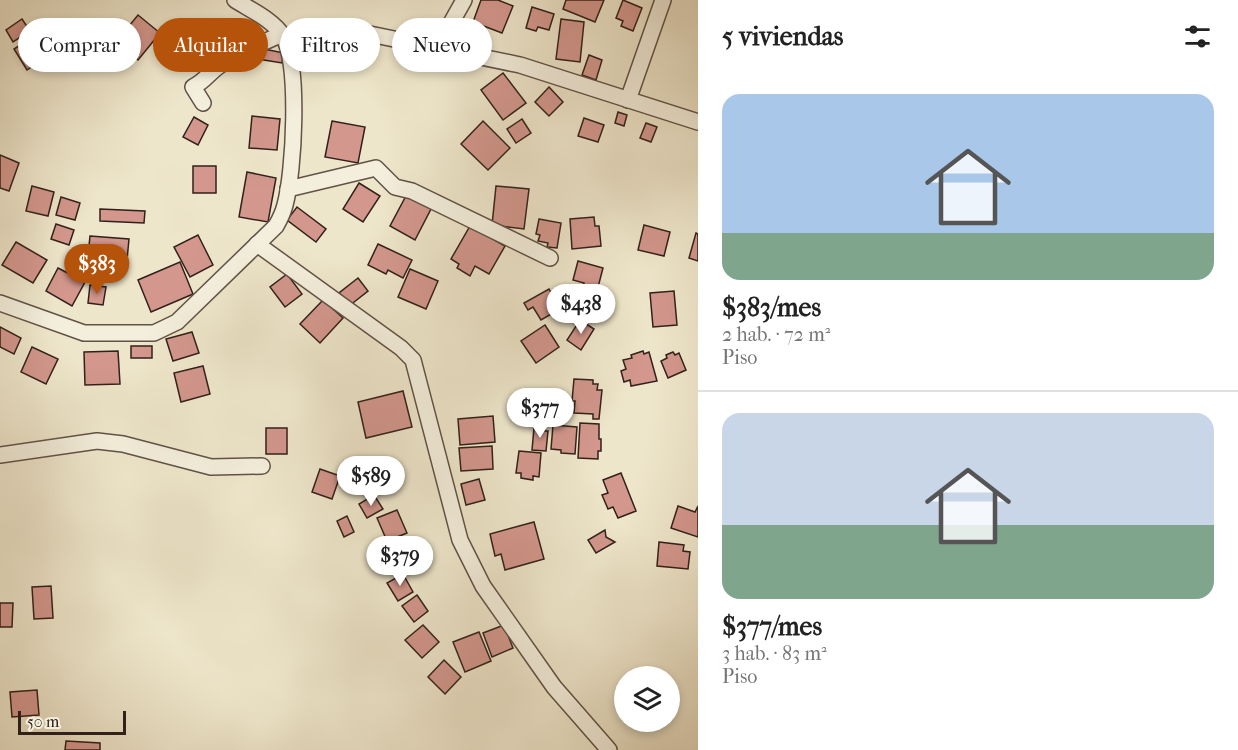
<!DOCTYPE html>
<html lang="es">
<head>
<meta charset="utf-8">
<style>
	:root { --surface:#fff; --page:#f6f6f6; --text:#222; --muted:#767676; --line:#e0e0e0; --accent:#b45309 }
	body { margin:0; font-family:"IM FELL French Canon",serif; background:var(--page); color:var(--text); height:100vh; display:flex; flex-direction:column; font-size:22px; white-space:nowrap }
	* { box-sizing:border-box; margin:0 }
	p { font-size:20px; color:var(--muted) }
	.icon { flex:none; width:33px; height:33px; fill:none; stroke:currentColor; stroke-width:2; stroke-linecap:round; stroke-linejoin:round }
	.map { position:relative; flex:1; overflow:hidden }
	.sheet { display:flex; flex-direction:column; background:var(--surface); width:540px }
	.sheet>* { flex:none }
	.hud { position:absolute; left:18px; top:18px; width:570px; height:54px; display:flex; gap:12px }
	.fabs { position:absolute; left:614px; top:666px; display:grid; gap:12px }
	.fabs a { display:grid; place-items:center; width:66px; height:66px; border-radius:50%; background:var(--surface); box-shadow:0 3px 9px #0003; font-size:30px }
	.scale { position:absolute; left:18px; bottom:15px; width:108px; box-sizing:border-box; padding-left:6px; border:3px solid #32211a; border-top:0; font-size:16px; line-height:21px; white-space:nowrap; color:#32211a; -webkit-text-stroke:4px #f4efdd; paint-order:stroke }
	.price { position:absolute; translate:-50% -51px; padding:0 14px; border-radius:21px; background:#fff; color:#222; font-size:20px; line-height:39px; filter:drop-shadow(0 2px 3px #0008) }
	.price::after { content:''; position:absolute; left:50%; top:36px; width:18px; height:14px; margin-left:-9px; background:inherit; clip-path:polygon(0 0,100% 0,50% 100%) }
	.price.selected { background:var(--accent); color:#fff }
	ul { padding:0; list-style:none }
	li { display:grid; align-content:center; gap:12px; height:318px; padding:0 24px }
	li+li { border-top:2px solid var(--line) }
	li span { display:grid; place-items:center; height:186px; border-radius:18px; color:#555 }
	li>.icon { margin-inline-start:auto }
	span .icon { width:108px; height:108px; fill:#fffc; stroke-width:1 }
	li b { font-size:26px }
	h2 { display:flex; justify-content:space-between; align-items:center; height:72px; padding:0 24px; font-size:26px }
	.tag { padding:0 21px; border-radius:27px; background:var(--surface); box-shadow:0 3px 9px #0003; font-size:21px; line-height:54px }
	.tag.selected { background:var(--accent); color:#fff }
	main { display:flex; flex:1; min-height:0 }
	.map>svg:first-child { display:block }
	.building { fill:#d3978d; stroke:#32211a; stroke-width:1.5 }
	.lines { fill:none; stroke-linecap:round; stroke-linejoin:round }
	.street-casing { stroke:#615246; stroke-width:18 }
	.street { stroke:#f4efdd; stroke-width:15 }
</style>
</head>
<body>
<main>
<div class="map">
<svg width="698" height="750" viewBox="0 0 698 750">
	<rect width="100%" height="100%" fill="#eee6cb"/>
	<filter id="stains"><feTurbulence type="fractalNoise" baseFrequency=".00333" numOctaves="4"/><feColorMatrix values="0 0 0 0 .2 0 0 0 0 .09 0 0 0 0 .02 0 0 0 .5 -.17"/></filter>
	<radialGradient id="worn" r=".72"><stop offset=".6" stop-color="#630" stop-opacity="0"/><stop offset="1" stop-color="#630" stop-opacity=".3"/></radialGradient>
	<g class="building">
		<polygon points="481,0 498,0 513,6 502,33 473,22"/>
		<polygon points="566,0 604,0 595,22 563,9"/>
		<polygon points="623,0 642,8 633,31 621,26 623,21 616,18"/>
		<polygon points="532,7 554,14 549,30 538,27 536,31 526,28"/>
		<polygon points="138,15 160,33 138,60 116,42"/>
		<polygon points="22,19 30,31 13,42 6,30"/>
		<polygon points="561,19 584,22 580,62 556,59"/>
		<polygon points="202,23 222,38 205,58 186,43"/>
		<polygon points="33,37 46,57 27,70 14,49"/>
		<polygon points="259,48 284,53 282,63 258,59"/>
		<polygon points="589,55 602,60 596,80 582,75"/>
		<polygon points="503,73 526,103 503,120 481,90"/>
		<polygon points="549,87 563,102 549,116 535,102"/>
		<polygon points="618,112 627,115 624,126 615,123"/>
		<polygon points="252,116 280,119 277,150 249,148"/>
		<polygon points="194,117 208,125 198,145 183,137"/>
		<polygon points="584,118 604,125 598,142 578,136"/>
		<polygon points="522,119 531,133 516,143 507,129"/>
		<polygon points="332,121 365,127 358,163 325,157"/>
		<polygon points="483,121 510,148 488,170 461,144"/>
		<polygon points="646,123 657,127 651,142 640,138"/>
		<polygon points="0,155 19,163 9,191 0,188"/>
		<rect x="193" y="166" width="23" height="27"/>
		<polygon points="247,172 276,178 268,222 239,217"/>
		<polygon points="359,183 380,196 363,222 343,209"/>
		<polygon points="32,186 54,192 48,216 26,211"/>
		<polygon points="496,186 529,189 524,229 492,225"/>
		<polygon points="407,194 432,207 415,240 390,226"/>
		<polygon points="61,197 80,203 75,220 56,215"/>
		<polygon points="297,207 326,229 316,242 287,220"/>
		<polygon points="100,209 145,211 144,223 100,221"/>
		<polygon points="594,217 595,226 599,226 601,246 572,249 570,219"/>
		<polygon points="539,219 561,223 557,248 547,247 548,243 538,241 540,235 536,234"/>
		<polygon points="56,224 74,230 69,245 51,239"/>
		<polygon points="644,225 670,232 664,256 638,250"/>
		<polygon points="470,226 505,246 489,274 475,266 470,276 457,268 459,264 451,259"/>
		<polygon points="696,233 698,234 698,261 689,258"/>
		<polygon points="198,235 213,265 190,277 174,247"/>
		<polygon points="90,236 129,239 127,260 88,256"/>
		<polygon points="16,242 47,260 33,283 2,265"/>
		<polygon points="378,244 412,260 403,278 388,270 386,274 368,265"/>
		<polygon points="578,261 603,268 597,291 583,288 584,283 573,280"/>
		<polygon points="180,262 193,294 151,312 138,280"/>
		<polygon points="58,268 85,282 72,306 46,291"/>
		<polygon points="410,269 438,281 426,309 398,297"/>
		<polygon points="287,274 302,294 285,307 270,287"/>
		<polygon points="358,278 368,291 349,306 339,293"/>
		<polygon points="90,285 106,287 103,305 88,303"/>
		<polygon points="549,289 560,309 541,320 533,307 528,310 524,303"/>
		<polygon points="674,291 677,325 653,327 650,293"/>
		<polygon points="323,300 343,318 320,343 300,324"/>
		<polygon points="580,320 594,329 581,350 567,340"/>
		<polygon points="545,325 559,347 536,363 521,341"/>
		<polygon points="0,327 21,338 14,354 0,347"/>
		<polygon points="192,332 199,353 173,361 166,339"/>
		<rect x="131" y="346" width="21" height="12"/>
		<polygon points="32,347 58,359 46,384 21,372"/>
		<polygon points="118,351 120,384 85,385 84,352"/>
		<polygon points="643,351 644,354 649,352 657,381 631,386 630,380 624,382 621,371 626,369 623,360 632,358 631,355"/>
		<polygon points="673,352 675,355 679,353 686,370 668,378 661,361 667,358 666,355"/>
		<polygon points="203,366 210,394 181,402 174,373"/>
		<polygon points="574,379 593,380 593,384 598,384 597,390 602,390 599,419 593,419 593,414 574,413 575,401 572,401"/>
		<polygon points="403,391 412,427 366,438 358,402"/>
		<polygon points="493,416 495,442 460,445 458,419"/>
		<polygon points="580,423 599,424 599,439 601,439 601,451 598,451 598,459 578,458"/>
		<polygon points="540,425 545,426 545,431 548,431 546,451 532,450 534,428 539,428"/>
		<polygon points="553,425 577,427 575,454 561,453 561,450 551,449"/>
		<rect x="266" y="428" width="21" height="26"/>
		<polygon points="492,446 493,469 461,471 459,448"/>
		<polygon points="519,451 541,453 539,477 533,476 533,480 521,478 521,473 516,473"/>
		<polygon points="320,469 340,476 332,499 312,492"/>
		<polygon points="621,473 636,511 618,518 613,507 608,509 602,495 608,493 603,480"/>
		<polygon points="479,479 485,500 466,505 461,484"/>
		<polygon points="374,495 383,509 367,518 359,504"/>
		<polygon points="678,506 695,512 698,506 698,537 671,528"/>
		<polygon points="397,510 407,533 387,541 377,518"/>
		<polygon points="347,516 354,532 344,537 337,521"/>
		<polygon points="534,522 544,559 505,570 501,554 495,556 490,534"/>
		<polygon points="605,530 606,537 615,542 596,553 588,540"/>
		<polygon points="659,542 684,545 683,551 690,552 688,569 657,566"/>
		<polygon points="403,574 413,592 398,601 387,583"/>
		<polygon points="51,586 53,618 34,619 32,587"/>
		<polygon points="417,595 428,611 414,622 402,606"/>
		<polygon points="0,603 13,603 12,627 0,627"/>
		<polygon points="423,625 439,642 422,658 405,640"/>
		<polygon points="504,625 513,648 492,657 483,633"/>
		<polygon points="479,632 491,661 465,672 453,642"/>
		<polygon points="444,660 461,677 445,694 428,677"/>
		<polygon points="37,690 39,715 12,717 10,692"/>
		<polygon points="66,741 100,743 100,750 65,750"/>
	</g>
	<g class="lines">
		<defs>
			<g id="street">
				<polyline points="437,48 464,0"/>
				<path d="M292,65C314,36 328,28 365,33L520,65L698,122"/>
				<polyline points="628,100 663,0"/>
				<path d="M203,103L193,87C205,81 209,73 219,66C238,53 260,44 282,34"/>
				<polyline points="288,189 376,168 395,187 412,191 550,258"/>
				<polyline points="257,244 401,348 413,360 460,540 483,586 554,687 609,750"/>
				<path d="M0,303L84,333H154L177,322L276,226C280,219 283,213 285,205C294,172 300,65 283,36C273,20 251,10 235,0"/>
				<polyline points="0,455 97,441 123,444 211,467 262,466"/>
			</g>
		</defs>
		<use href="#street" class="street-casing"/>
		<use href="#street" class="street"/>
	</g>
	<rect width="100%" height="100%" filter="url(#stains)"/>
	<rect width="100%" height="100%" fill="url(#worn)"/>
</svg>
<div class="fabs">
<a><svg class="icon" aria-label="layers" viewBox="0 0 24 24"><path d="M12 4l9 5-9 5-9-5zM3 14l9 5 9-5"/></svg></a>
</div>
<div class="scale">50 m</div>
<b class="price selected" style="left:97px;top:295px">$383</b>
<b class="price" style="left:581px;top:335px">$438</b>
<b class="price" style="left:540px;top:439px">$377</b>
<b class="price" style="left:371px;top:507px">$589</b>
<b class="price" style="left:400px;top:587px">$379</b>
<div class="hud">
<a class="tag">Comprar</a>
<a class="tag selected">Alquilar</a>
<a class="tag">Filtros</a>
<a class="tag">Nuevo</a>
</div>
</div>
<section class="sheet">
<h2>5 viviendas<svg class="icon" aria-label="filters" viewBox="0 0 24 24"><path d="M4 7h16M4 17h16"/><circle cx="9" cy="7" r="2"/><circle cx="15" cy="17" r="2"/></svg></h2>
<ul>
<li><span style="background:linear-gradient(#a9c7e8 75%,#7fa58c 0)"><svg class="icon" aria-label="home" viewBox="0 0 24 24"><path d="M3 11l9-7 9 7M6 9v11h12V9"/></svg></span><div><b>$383/mes</b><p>2 hab. · 72 m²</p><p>Piso</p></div></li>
<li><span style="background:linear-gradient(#c9d6e8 60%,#7fa58c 0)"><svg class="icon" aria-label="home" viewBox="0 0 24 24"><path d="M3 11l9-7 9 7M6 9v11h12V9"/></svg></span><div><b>$377/mes</b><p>3 hab. · 83 m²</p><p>Piso</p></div></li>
</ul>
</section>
</main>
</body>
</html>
